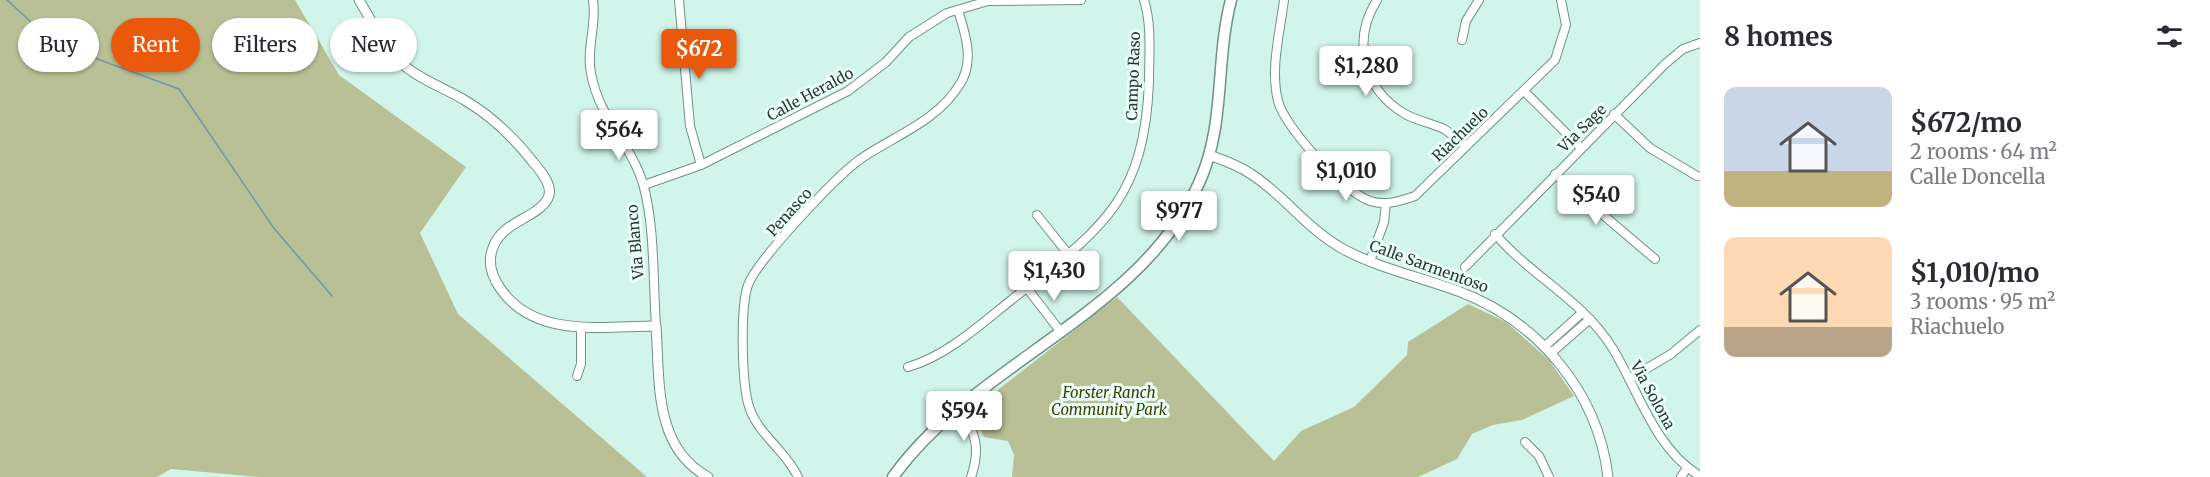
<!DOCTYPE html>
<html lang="en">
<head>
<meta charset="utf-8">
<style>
	:root { --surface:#fff; --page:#f7f7f7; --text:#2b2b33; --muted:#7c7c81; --accent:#ea580c }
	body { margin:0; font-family:Merriweather,serif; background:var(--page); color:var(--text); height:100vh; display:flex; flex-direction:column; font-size:22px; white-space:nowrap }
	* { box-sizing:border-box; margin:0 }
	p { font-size:20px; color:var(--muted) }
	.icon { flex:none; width:33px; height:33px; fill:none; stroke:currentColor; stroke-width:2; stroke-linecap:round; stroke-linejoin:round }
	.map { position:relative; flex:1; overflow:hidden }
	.side { display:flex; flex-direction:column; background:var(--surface); width:510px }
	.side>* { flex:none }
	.hud { position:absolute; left:18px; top:18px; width:570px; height:54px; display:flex; gap:12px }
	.price { position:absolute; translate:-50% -51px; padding:0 14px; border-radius:6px; background:#fff; color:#222; font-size:20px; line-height:39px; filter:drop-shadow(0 2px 3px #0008) }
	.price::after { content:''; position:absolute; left:50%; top:36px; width:18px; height:14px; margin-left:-9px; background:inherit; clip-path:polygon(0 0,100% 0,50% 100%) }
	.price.on { background:var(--accent); color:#fff }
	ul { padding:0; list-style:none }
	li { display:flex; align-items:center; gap:18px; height:150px; padding:0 24px }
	li span { display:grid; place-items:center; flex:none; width:168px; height:120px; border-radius:12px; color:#555 }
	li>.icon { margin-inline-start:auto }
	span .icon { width:72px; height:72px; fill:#fffc; stroke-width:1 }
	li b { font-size:26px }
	h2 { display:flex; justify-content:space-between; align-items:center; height:72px; padding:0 24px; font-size:26px }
	.tag { padding:0 21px; border-radius:27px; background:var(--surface); box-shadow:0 2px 4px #0004; font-size:21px; line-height:54px }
	.tag.on { background:var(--accent); color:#fff }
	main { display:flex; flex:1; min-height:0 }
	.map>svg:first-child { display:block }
	.green { fill:#b9c095 }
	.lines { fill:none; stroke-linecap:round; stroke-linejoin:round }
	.stream { stroke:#7096ad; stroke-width:1.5 }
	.minor-casing { stroke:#709188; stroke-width:10 }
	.tertiary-casing { stroke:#709188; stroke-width:11 }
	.secondary-casing { stroke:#709188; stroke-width:13 }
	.minor { stroke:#fff; stroke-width:8 }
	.tertiary { stroke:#fff; stroke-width:9 }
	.secondary { stroke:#fff; stroke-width:10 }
	.labels { text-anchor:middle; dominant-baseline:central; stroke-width:6; stroke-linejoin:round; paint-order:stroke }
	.street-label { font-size:15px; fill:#2c3a36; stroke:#eafff9 }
	.park-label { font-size:15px; font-style:italic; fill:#3c4101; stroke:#eafff9 }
</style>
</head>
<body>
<main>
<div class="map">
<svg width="1700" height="477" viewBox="0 0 1700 477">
	<rect width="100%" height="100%" fill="#d2f5eb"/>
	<g class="green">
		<polygon points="0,0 295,0 339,75 466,167 420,233 458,314 647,477 260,477 171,469 157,477 0,477"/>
		<polygon points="1117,297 1274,461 1301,431 1354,407 1407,355 1408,342 1468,304 1506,322 1549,360 1574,396 1522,420 1493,425 1472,434 1457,459 1418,477 1012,477 1014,455 1008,441 984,437 974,417 976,407"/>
	</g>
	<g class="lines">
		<polyline class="stream" points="7,0 54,43 179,89 273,227 332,296"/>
		<defs>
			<g id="minor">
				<path d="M593,0C597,24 586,49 591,73C599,119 631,143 643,184C655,224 653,284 656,326"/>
				<polyline points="679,0 690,126 701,165"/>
				<path d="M1284,0C1280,32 1270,69 1278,101C1285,128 1344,192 1370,201C1386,206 1400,201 1415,196L1555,60L1566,25L1561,0"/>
				<path d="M1377,0C1351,41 1364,90 1405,114C1417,121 1432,123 1444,129C1452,134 1458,140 1466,146"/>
				<polyline points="1462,40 1466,21 1479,0"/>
				<polyline points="1524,91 1581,148"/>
				<polyline points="1614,114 1650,148 1697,176"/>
				<polyline points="1555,174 1655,259"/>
				<polyline points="644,185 701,165 848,91 886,62 909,37 947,13 988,1 1081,0"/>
				<polyline points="1037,215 1069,255"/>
				<path d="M1495,234C1531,276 1584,301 1613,349C1639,392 1655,449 1700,476"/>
				<polyline points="1370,261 1384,222 1386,203"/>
				<polyline points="1465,267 1665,64 1683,49 1700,43"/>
				<polyline points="1027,288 1060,331"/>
				<polyline points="1544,347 1583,312"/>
				<polyline points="1551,353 1590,319"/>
				<path d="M908,367C946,356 979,326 1010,301C1099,230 1144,204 1149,82C1149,56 1152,25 1144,0"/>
				<polyline points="577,376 581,364 581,329"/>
				<polyline points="1629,379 1671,354 1700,330"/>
				<path d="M958,408C976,432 981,448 971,477"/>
				<polyline points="1525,442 1539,456 1549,477"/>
				<path d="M798,477C785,449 756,434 748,403C742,379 740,308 748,285C758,259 835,178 859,160C893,136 937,122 960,84C975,61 965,33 958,10"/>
				<polyline points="1681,477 1687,468"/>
			</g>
			<g id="tertiary">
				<path d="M359,0C373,23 385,50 406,67C423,81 447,89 466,101C491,116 515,139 533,162C540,170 554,186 548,198C539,217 504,221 494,245C487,260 491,275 500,288C534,339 604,326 656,326C660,380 653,447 708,477"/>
				<path d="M1209,155C1223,160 1238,165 1251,174C1284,195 1307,229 1343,249C1378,268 1420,277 1458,291C1538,321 1598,392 1608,477"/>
			</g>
			<path id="secondary" d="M893,477C975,362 1140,315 1199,183C1226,124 1215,61 1231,0"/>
		</defs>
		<use href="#minor" class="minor-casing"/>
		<use href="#tertiary" class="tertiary-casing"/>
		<use href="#secondary" class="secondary-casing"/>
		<use href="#minor" class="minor"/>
		<use href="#tertiary" class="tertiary"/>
		<use href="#secondary" class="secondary"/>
	</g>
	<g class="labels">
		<g class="street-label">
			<text transform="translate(1133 76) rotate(-88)">Campo Raso</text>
			<text transform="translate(810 94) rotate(-28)">Calle Heraldo</text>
			<text transform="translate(1582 128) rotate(-45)">Via Sage</text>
			<text transform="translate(1460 134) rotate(-44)">Riachuelo</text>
			<text transform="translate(789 212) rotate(-48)">Penasco</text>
			<text transform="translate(635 242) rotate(-95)">Via Blanco</text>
			<text transform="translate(1429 266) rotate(20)">Calle Sarmentoso</text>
			<text transform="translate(1653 395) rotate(61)">Via Solona</text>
		</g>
		<g class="park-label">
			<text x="1109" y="392">Forster Ranch<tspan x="1109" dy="17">Community Park</tspan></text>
		</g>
	</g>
</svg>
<b class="price on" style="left:699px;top:80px">$672</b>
<b class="price" style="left:1366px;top:97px">$1,280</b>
<b class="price" style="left:619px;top:161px">$564</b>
<b class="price" style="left:1346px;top:202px">$1,010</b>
<b class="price" style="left:1596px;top:226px">$540</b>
<b class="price" style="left:1179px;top:242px">$977</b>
<b class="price" style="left:1054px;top:302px">$1,430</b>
<b class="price" style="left:964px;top:442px">$594</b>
<div class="hud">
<a class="tag">Buy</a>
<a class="tag on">Rent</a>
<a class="tag">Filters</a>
<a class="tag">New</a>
</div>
</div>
<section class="side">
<h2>8 homes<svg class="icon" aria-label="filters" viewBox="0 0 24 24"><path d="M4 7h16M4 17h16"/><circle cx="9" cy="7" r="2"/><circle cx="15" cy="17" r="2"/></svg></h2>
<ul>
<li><span style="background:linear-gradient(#c9d6e8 70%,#c2b280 0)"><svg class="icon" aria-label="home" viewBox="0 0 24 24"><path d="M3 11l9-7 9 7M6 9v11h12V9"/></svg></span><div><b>$672/mo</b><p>2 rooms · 64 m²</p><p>Calle Doncella</p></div></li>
<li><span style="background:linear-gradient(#ffd9b3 75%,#b9a48a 0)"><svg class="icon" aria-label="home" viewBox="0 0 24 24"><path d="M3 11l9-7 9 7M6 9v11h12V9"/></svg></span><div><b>$1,010/mo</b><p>3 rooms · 95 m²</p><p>Riachuelo</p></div></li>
</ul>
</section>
</main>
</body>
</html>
